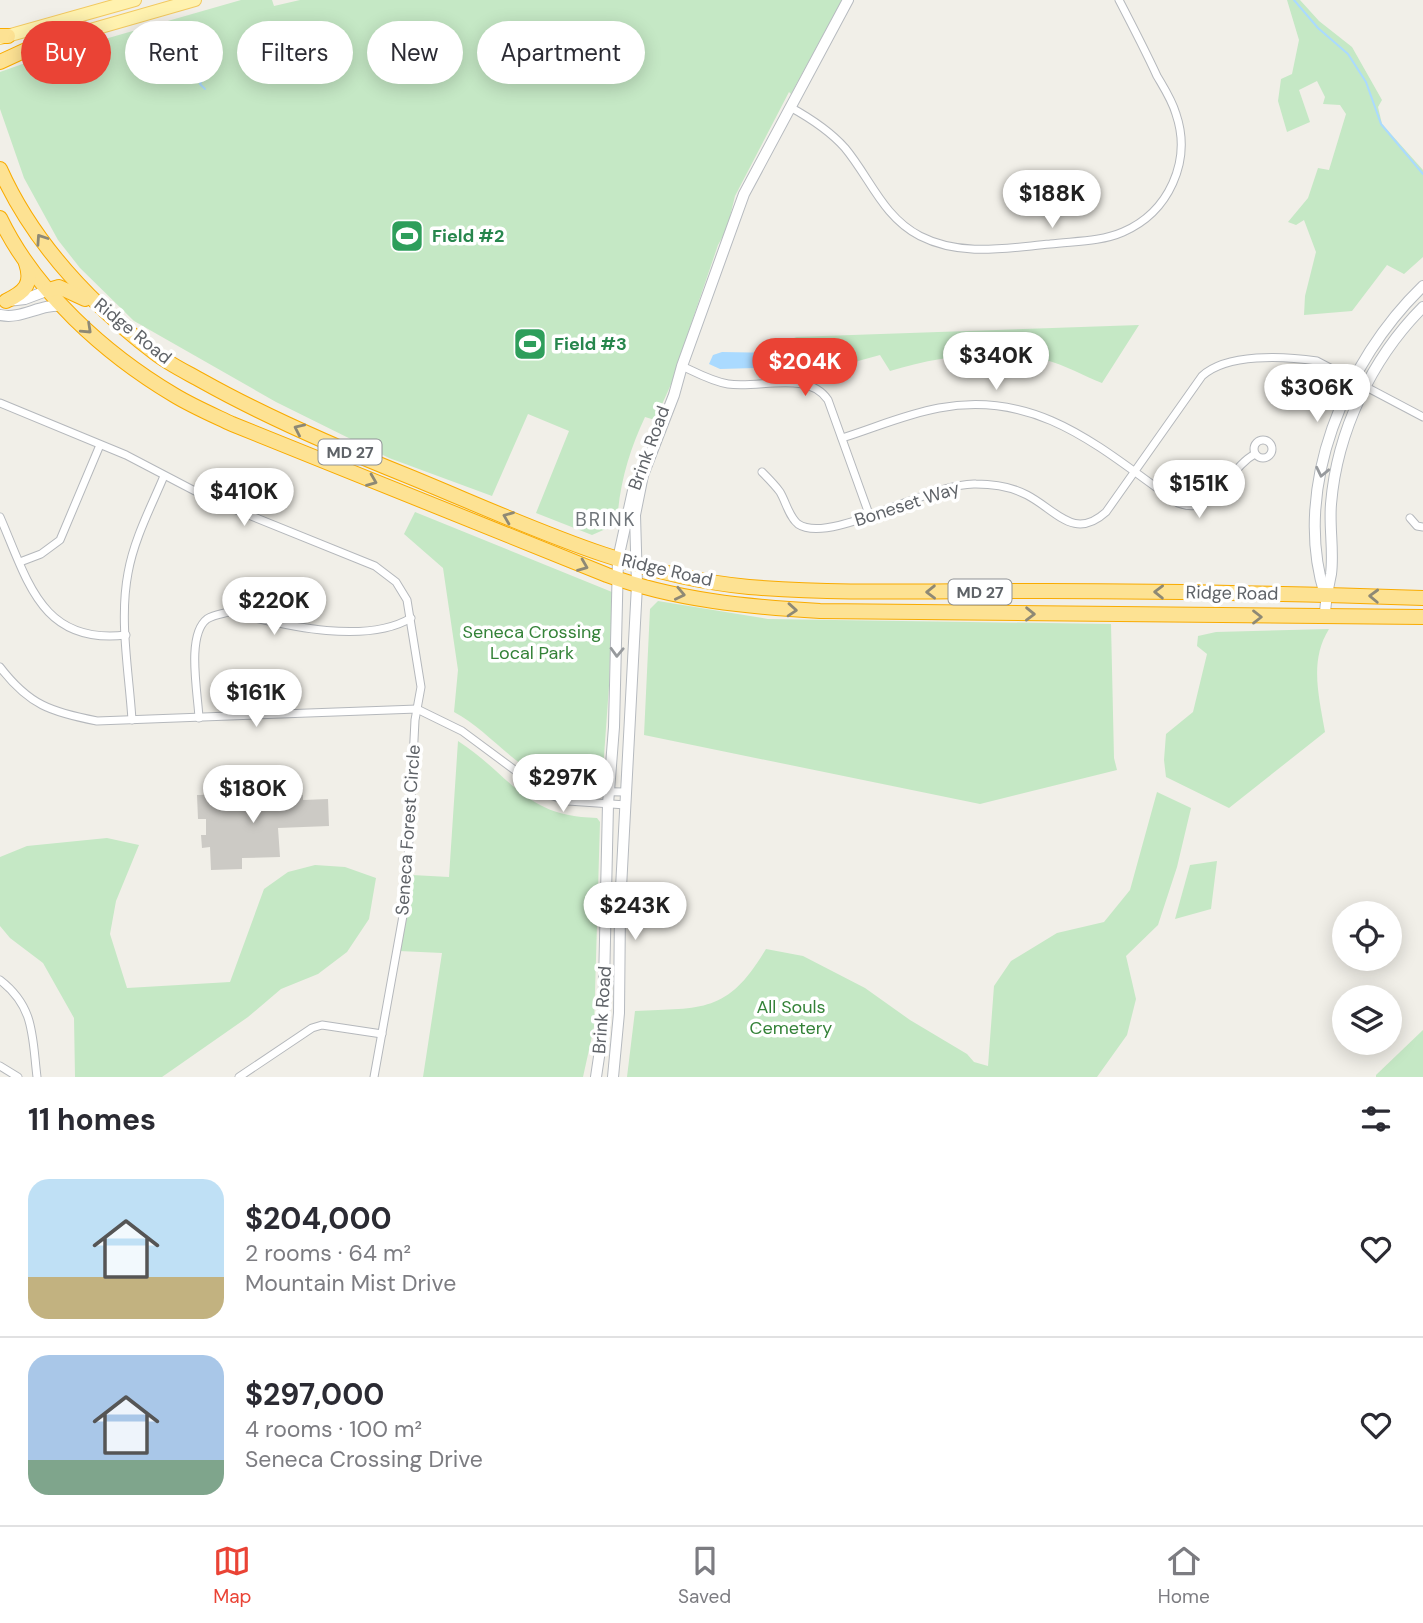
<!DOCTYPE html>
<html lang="en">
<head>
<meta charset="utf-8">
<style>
	:root { --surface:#fff; --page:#f7f7f7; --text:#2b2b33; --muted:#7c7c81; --line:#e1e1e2; --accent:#ea4335 }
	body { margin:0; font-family:"DM Sans",sans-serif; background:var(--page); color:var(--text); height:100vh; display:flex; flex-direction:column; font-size:26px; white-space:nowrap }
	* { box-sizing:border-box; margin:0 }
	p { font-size:23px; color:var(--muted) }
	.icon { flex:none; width:38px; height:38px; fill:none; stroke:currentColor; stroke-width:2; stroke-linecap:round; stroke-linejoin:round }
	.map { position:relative; height:1077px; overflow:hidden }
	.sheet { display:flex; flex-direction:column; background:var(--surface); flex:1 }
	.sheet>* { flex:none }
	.banner { position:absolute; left:21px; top:21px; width:700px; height:63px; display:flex; gap:14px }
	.tools { position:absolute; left:1332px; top:901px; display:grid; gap:14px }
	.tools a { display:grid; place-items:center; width:70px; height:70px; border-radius:50%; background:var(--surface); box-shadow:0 4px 18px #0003; font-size:35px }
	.price { position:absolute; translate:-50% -60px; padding:0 16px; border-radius:24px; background:#fff; color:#222; font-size:23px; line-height:46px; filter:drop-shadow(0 2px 4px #0008) }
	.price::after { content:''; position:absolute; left:50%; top:42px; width:21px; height:16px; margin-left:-10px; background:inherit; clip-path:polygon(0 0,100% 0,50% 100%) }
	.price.active { background:var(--accent); color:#fff }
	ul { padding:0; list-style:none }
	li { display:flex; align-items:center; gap:21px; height:175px; padding:0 28px }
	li+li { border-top:2px solid var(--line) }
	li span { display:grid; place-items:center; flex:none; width:196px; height:140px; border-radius:21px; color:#555 }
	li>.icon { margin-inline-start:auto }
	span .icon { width:84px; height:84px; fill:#fffc; stroke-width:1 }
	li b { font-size:30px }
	h2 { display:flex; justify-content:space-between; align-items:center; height:84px; padding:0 28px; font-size:30px }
	.tag { padding:0 24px; border-radius:32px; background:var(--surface); box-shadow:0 4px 18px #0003; font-size:24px; line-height:63px }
	.tag.active { background:var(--accent); color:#fff }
	.dock { display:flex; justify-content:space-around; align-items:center; height:98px; border-top:2px solid var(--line); background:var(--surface); font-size:19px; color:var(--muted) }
	.dock a { display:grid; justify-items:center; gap:4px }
	.dock .active { color:var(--accent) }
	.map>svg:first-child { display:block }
	.green { fill:#c5e8c5 }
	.water { fill:#aadaff }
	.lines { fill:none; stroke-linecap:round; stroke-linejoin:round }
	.stream { stroke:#aadaff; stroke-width:2 }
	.building { fill:#cccac5 }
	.street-casing { stroke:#b5b8bc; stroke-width:9 }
	.secondary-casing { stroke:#b6babf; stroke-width:12 }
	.primary-casing { stroke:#f2c960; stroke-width:14 }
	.highway-casing { stroke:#f9ab00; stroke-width:16 }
	.street { stroke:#fff; stroke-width:7 }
	.secondary { stroke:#fff; stroke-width:10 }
	.primary { stroke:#fff2af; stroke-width:12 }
	.highway { stroke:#fde293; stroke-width:14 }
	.oneway { stroke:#8e8975 }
	.oneway2 { stroke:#979a9d }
	.labels { text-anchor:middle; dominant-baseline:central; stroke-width:7; stroke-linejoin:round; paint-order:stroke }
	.shield { fill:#fff; stroke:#8f9295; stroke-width:2 }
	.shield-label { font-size:16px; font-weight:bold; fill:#5f6368 }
	.leisure-label { font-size:18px; font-weight:bold; fill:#27864d; stroke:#fff; text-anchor:start }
	.street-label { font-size:18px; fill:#5f6368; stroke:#fff }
	.park-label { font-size:18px; fill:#348238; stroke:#fff }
	.neighbourhood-label { font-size:19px; letter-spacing:2px; fill:#70757a; stroke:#fff }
</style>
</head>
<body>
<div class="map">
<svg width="1423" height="1077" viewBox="0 0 1423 1077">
	<rect width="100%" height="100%" fill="#f1efe8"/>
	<g class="green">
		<path d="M241,0H272L274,6L300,0H842L791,94L789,92L735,196L727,229L718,245L688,333H694L655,420L645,417C629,451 619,485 617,524L592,535L536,513L569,431L528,414L492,496L389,458L276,402L134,321L80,268L58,240L24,178L0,109V72L42,57Z"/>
		<polygon points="1287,0 1300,0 1319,21 1352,47 1382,100 1378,107 1382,124 1423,170 1423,257 1404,274 1387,265 1352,311 1304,315 1305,296 1316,252 1304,220 1296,225 1288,222 1308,198 1318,168 1329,170 1346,114 1340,105 1323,104 1325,97 1317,81 1299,90 1310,122 1287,132 1278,101 1281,79 1292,74 1299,40"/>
		<path d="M1139,325L1102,383C1084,376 1065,365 1046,360C996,348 939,356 890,371L880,355L840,366L825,349L794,337Z"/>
		<path d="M415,512L612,592L609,686L602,784C584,783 564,785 548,779C514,767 487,729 454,712L458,670L443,568L404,534Z"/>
		<polygon points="658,601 768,619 1111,624 1114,758 1117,770 980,804 644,735 650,609"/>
		<path d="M1329,629C1309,661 1319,696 1325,732L1229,808L1166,777L1164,760L1166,734L1193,712L1207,654L1197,646L1198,636L1216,632Z"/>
		<path d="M458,741C512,776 524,817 597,818L600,822L594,1027L583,1077H423L442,953L399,951L410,904L412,875L449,877Z"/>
		<path d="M1157,792L1191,808L1177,867L1158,925L1126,956L1136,999L1127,1035L1097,1077H627L635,1011C704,1008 728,1013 766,949L803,956L865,988L910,1020L967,1054L974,1062L988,1066L994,986L1011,961L1057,933L1104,922L1130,890Z"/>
		<polygon points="107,838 139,845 116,901 110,934 127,988 230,982 264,889 288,872 315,865 345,867 376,878 369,919 347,952 318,974 281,989 248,1017 162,1077 75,1077 74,1018 43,963 10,938 0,926 0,857 27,846"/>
		<polygon points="1217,861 1211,909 1175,919 1190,865"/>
		<polygon points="1423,1030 1423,1077 1376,1077 1376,1075"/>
	</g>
	<polygon class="water" points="782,345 811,349 818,358 815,364 792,367 720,369 709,364 713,355 722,352 775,353"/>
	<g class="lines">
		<g class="stream">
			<polyline points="1294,0 1318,28 1348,54 1366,82 1381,124 1423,174"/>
			<polyline points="205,89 200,84 205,73 207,37"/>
		</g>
	</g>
	<polygon class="building" points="259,788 269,788 270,802 287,801 287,796 303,795 303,800 328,799 329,826 278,828 280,857 242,858 242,869 211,870 210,847 202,848 201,835 206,835 206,819 198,819 197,795 235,794 234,789 244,789 244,797 260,797"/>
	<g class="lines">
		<defs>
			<g id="street">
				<path d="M790,107C810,118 830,131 845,148C870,178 883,217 920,236C961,257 1006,248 1050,244C1074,241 1100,242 1123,232C1169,212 1192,161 1176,114C1172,100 1164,88 1157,76C1145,50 1132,25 1119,0"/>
				<path d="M682,366C697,373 711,381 728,384C759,389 808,370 828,400L869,514"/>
				<polyline points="0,403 126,455 214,501 375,566 396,582 407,600 421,687 415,720 406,899 374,1077"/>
				<path d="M842,438C874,428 906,414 939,408C1040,389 1102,450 1178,503C1218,518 1226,469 1255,454"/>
				<circle cx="1263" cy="449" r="9"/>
				<path d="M762,472C768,478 775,485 780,492C786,502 789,517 798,524C830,546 930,482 976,484C993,484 1012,487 1027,495C1056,510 1074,541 1106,512L1202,376C1227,353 1284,356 1317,361L1423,417"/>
				<path d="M0,517C28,581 41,645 126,635"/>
				<polyline points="1410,518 1417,526 1423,527"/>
				<polyline points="20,562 41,554 60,540 100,445"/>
				<path d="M0,667C29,705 51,712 97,721L417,709L462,731L547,794L568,801L626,805"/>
				<path d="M199,718C198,694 186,635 207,619C213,615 221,614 229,612C280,624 364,646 411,618"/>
				<path d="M132,720C129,672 119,620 128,573C134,539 151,507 164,476"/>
				<polyline points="540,787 557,791 626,792"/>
				<path d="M0,980C35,1007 32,1036 37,1077"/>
				<polyline points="0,1066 18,1077"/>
				<polyline points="239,1077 312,1028 322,1025 382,1034"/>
			</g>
			<g id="secondary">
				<polyline points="8,301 25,299 49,290"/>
				<path d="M0,315C22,320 40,303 64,306"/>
				<path d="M1325,595C1291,488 1346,360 1423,286"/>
				<path d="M1325,616C1325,601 1328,589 1331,574C1334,551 1329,527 1331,504C1337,431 1372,358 1423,307"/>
				<polyline points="596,1077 603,1030 608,804 614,727 618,559 634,486"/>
				<polyline points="613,1077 619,1013 620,907 637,585 635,515 643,475 674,395 682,366 744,194 848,0"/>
			</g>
			<g id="primary">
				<polyline points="0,38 135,0"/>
				<polyline points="31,47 195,0"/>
			</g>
			<g id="highway">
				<polyline points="0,36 8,36"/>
				<polyline points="0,62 39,44"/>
				<path d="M0,169C33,243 91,304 155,353C169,364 186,372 202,381C268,418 338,448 408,476C518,521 629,576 749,587C848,595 948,590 1047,591C1172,591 1298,594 1423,598"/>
				<path d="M0,218C35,291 105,354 174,395C192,406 213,415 232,424L607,575C674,600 749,607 820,611L1423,617"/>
				<polyline points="49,290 59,287 85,299"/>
				<path d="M6,301C25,292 33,284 26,263"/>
			</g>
		</defs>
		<use href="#street" class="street-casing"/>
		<use href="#secondary" class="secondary-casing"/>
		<use href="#primary" class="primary-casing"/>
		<use href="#highway" class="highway-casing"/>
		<use href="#street" class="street"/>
		<use href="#secondary" class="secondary"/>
		<use href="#primary" class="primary"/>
		<use href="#highway" class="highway"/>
	</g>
	<defs><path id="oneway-chevron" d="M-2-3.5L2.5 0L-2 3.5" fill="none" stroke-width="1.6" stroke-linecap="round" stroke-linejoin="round" transform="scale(1.75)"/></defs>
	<g class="oneway">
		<use href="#oneway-chevron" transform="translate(41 239) rotate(-124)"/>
		<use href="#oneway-chevron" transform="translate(87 329) rotate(43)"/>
		<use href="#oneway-chevron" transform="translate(299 429) rotate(-155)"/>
		<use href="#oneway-chevron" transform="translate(372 481) rotate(22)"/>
		<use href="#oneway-chevron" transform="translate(508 517) rotate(-158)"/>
		<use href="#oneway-chevron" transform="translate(583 566) rotate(22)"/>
		<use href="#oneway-chevron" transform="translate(931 592) rotate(179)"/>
		<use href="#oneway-chevron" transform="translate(1159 592) rotate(-179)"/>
		<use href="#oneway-chevron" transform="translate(680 594) rotate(12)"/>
		<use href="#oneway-chevron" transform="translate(1374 596) rotate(-178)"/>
		<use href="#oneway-chevron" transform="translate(792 610) rotate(4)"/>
		<use href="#oneway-chevron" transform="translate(1030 614) rotate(1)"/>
		<use href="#oneway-chevron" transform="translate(1257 617)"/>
	</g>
	<g class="oneway2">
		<use href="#oneway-chevron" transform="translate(1322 472) rotate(102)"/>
		<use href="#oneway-chevron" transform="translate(617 652) rotate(92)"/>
	</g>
	<defs>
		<symbol id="stadium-square" viewBox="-11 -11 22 22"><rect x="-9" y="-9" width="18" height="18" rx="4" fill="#2e9e5b" stroke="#fff"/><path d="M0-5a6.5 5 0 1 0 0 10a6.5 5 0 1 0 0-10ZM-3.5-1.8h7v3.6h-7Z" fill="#fff"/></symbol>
	</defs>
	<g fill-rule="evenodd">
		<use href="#stadium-square" x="388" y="217" width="38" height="38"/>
		<use href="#stadium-square" x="511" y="325" width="38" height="38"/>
	</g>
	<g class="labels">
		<g class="shield">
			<rect x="318.5" y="439.5" width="63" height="25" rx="5"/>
			<rect x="948.5" y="579.5" width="63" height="25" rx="5"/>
		</g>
		<g class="shield-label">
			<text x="350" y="452">MD 27</text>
			<text x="980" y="592">MD 27</text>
		</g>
		<g class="leisure-label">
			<text x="432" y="236">Field #2</text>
			<text x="554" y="344">Field #3</text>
		</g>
		<g class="street-label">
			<text transform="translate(133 331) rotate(39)">Ridge Road</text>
			<text transform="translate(649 448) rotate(-70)">Brink Road</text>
			<text transform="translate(907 504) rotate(-18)">Boneset Way</text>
			<text transform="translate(667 570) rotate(13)">Ridge Road</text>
			<text transform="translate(1232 593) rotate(1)">Ridge Road</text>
			<text transform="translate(408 830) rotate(-86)">Seneca Forest Circle</text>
			<text transform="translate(602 1010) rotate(-86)">Brink Road</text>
		</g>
		<g class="park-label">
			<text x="532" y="632">Seneca Crossing<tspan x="532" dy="21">Local Park</tspan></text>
			<text x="791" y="1007">All Souls<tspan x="791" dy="21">Cemetery</tspan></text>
		</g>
		<g class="neighbourhood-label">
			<text x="606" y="519">BRINK</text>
		</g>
	</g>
</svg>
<div class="tools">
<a><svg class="icon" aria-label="locate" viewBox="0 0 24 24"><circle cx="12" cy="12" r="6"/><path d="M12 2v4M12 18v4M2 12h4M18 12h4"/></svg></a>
<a><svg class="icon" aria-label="layers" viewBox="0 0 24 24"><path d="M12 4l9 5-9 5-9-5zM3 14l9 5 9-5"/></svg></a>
</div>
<b class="price" style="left:1052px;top:230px">$188K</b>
<b class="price" style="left:996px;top:392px">$340K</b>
<b class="price active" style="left:805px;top:398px">$204K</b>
<b class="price" style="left:1317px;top:424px">$306K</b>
<b class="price" style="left:1199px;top:520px">$151K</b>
<b class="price" style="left:244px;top:528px">$410K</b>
<b class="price" style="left:274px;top:637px">$220K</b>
<b class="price" style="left:256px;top:729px">$161K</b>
<b class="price" style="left:563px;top:814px">$297K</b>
<b class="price" style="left:253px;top:825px">$180K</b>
<b class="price" style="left:635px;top:942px">$243K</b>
<div class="banner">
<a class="tag active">Buy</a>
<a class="tag">Rent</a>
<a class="tag">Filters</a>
<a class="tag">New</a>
<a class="tag">Apartment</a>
</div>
</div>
<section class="sheet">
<h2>11 homes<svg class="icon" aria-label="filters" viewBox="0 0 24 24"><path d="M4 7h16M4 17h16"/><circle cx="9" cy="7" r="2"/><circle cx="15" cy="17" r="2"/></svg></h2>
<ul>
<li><span style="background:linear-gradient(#bfe0f5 70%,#c2b280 0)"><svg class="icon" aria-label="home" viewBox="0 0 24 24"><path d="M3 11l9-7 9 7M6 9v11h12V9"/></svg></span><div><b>$204,000</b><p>2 rooms · 64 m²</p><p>Mountain Mist Drive</p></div><svg class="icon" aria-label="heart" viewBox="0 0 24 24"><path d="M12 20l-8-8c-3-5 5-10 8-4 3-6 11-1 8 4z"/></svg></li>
<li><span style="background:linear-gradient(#a9c7e8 75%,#7fa58c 0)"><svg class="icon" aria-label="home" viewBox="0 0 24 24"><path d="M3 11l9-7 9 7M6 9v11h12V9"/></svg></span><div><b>$297,000</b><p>4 rooms · 100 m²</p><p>Seneca Crossing Drive</p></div><svg class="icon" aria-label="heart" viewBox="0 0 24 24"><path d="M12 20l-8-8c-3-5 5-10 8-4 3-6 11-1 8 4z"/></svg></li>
</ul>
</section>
<nav class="dock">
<a class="active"><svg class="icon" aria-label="map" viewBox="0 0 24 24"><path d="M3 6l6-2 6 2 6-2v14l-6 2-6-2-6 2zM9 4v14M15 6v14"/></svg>Map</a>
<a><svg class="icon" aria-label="saved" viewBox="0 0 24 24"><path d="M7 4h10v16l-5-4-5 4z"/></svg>Saved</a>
<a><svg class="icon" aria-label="home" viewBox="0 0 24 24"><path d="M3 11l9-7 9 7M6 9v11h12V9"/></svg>Home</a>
</nav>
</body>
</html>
